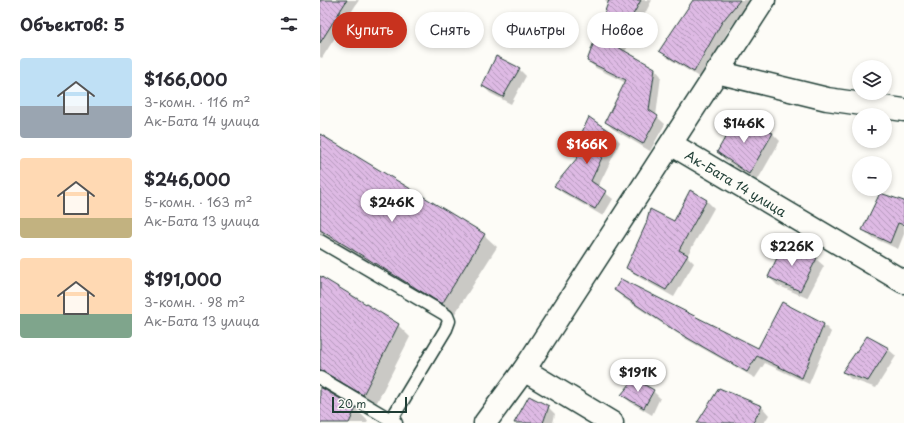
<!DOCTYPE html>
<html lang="ru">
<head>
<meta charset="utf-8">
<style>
	:root { --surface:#fff; --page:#f7f7f7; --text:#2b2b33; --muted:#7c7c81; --accent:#c8321e }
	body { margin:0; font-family:"Playpen Sans",sans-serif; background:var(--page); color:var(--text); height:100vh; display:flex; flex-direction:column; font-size:15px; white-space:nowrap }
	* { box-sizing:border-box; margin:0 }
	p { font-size:13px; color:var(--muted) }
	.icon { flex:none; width:22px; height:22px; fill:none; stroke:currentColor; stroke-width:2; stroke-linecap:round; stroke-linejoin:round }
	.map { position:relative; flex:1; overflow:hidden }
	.details { display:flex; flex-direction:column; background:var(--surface); width:320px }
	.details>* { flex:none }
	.banner { position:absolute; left:12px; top:12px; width:380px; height:36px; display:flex; gap:8px }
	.tools { position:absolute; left:532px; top:60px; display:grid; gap:8px }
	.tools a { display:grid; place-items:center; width:40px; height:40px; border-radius:50%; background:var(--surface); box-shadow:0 2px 6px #0003; font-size:20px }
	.scale { position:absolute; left:12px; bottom:10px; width:75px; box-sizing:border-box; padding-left:4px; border:2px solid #1f3d34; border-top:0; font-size:11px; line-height:14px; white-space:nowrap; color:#1f3d34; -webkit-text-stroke:3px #fdfcf7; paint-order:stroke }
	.price { position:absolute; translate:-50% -34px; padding:0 9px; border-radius:14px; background:#fff; color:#222; font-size:13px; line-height:26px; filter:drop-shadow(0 1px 2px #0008) }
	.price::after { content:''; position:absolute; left:50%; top:24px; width:12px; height:9px; margin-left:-6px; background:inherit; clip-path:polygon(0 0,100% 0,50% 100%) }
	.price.selected { background:var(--accent); color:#fff }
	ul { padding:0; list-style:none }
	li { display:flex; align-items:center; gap:12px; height:100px; padding:0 20px }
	li span { display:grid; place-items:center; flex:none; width:112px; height:80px; border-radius:4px; color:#555 }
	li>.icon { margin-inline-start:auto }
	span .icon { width:48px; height:48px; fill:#fffc; stroke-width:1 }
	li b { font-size:17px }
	h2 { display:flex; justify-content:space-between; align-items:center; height:48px; padding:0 20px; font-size:17px }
	.pill { padding:0 14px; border-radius:18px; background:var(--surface); box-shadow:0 2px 6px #0003; font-size:14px; line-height:36px }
	.pill.selected { background:var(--accent); color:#fff }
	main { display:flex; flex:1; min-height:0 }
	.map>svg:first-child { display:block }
	.shadow { fill:#0003 }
	.building { fill:url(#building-back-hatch); stroke:#1f3d34 }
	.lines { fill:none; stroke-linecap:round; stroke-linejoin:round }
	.service-casing { stroke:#1f3d34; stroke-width:15 }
	.minor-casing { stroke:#1f3d34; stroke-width:25 }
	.service { stroke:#fdfcf7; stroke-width:12 }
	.minor { stroke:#fdfcf7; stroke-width:22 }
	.labels { text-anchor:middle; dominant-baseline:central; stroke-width:3; stroke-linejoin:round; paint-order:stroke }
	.street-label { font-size:13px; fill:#1f3d34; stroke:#fdfcf7 }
</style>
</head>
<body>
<main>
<section class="details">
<h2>Объектов: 5<svg class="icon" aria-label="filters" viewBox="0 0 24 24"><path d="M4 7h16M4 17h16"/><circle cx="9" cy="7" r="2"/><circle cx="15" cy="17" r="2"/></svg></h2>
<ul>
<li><span style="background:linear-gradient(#bfe0f5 60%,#9aa5b1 0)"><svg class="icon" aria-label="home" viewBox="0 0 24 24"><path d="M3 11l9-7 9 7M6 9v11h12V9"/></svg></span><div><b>$166,000</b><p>3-комн. · 116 m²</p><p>Ак-Бата 14 улица</p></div></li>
<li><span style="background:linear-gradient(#ffd9b3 75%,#c2b280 0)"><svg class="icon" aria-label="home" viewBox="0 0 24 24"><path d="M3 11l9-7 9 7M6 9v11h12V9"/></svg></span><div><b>$246,000</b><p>5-комн. · 163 m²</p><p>Ак-Бата 13 улица</p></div></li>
<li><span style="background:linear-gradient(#ffd9b3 70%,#7fa58c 0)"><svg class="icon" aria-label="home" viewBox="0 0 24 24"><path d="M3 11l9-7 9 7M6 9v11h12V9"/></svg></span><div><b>$191,000</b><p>3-комн. · 98 m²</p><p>Ак-Бата 13 улица</p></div></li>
</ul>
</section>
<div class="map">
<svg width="584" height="423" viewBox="0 0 584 423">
	<defs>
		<pattern id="building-back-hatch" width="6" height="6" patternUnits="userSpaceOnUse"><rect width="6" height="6" fill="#debae4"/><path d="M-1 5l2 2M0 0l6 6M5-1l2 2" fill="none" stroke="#b398ba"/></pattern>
	</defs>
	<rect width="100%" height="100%" fill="#fdfcf7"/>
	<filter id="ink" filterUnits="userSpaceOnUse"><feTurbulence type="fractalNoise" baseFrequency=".025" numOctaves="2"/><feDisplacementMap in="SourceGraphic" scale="8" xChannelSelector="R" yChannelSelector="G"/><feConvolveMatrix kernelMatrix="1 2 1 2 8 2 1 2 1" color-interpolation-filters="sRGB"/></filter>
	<g filter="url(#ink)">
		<g class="shadow">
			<polygon points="0,0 39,0 2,58 0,57"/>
			<polygon points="285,0 332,0 305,52 334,68 341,76 336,116 345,124 330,151 293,129 286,122 306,83 276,68 268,61 288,4"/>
			<polygon points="376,0 433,0 409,29 382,79 348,58 341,51"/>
			<polygon points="199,69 206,76 191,104 170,93 163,86"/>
			<polygon points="417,119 453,134 460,141 437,181 405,160 398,152"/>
			<polygon points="293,134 300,142 278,187 293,199 283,216 243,193 235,186 258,159 253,153"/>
			<polygon points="0,135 164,235 177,247 134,315 0,233"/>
			<polygon points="370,192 387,201 394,208 367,256 374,263 354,297 315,275 307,268 354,222"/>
			<polygon points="584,202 584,234 578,249 551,237 543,230"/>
			<polygon points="465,245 496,259 504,266 487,298 457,285 449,277"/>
			<polygon points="0,277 78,325 90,337 55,406 5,387 5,391 36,409 48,421 47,423 0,423"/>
			<polygon points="295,290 438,350 503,324 511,332 489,384 445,363 435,378 366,339 303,298"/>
			<polygon points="568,349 576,356 556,388 531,379 523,372"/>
			<polygon points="400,389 442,407 449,415 444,423 378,423"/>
			<polygon points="333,391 340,398 332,415 310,402 303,395"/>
			<polygon points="228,407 235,414 233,423 195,423"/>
		</g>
		<g class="building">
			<polygon points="0,0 27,0 0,43"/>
			<polygon points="289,0 321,0 296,46 335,68 329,110 338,116 323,144 285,122 306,80 267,61"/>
			<polygon points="373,0 420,0 402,22 374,72 339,51"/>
			<polygon points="176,56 200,68 183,97 162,86"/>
			<polygon points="269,117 293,134 271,181 286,191 275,209 234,186 258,157 252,154"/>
			<polygon points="416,118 453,133 429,174 397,152"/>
			<polygon points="0,134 165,234 122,304 0,230"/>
			<polygon points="370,190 387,200 359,250 368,255 346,290 306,268 326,224 330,209 354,221"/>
			<polygon points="560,193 584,201 584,225 578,223 570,243 542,230"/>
			<polygon points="464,243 497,258 480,291 448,277"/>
			<polygon points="0,276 79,324 43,395 4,372 0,371"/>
			<polygon points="301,279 438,348 462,302 504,324 482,378 437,356 427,372 357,332 294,290"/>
			<polygon points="547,336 569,348 548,381 522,372"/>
			<polygon points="314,379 334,390 324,408 301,395"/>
			<polygon points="0,387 36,408 29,423 0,423"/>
			<polygon points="399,388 442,406 433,423 377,423"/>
			<polygon points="209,396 229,406 223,423 194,423"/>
		</g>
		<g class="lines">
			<defs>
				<g id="service">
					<polyline points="0,241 123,313 127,316 129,321 126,329 71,420"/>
					<polyline points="0,378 76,423"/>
				</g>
				<g id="minor">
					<polyline points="397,72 507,99 584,110"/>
					<polyline points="351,144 584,282"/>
					<polyline points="204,370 292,423"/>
					<polyline points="165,423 204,370 444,0"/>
				</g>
			</defs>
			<use href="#service" class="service-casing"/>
			<use href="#minor" class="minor-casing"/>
			<use href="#service" class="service"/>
			<use href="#minor" class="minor"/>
		</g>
	</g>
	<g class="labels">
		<g class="street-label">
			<text transform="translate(416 183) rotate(31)">Ак-Бата 14 улица</text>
		</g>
	</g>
</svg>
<div class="tools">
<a><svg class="icon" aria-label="layers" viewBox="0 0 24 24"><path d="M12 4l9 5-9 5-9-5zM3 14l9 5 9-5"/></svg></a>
<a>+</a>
<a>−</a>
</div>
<div class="scale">20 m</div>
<b class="price" style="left:424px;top:144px">$146K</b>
<b class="price selected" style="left:267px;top:165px">$166K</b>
<b class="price" style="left:72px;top:223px">$246K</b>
<b class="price" style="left:472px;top:267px">$226K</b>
<b class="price" style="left:318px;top:393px">$191K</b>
<div class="banner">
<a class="pill selected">Купить</a>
<a class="pill">Снять</a>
<a class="pill">Фильтры</a>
<a class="pill">Новое</a>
</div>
</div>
</main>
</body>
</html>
